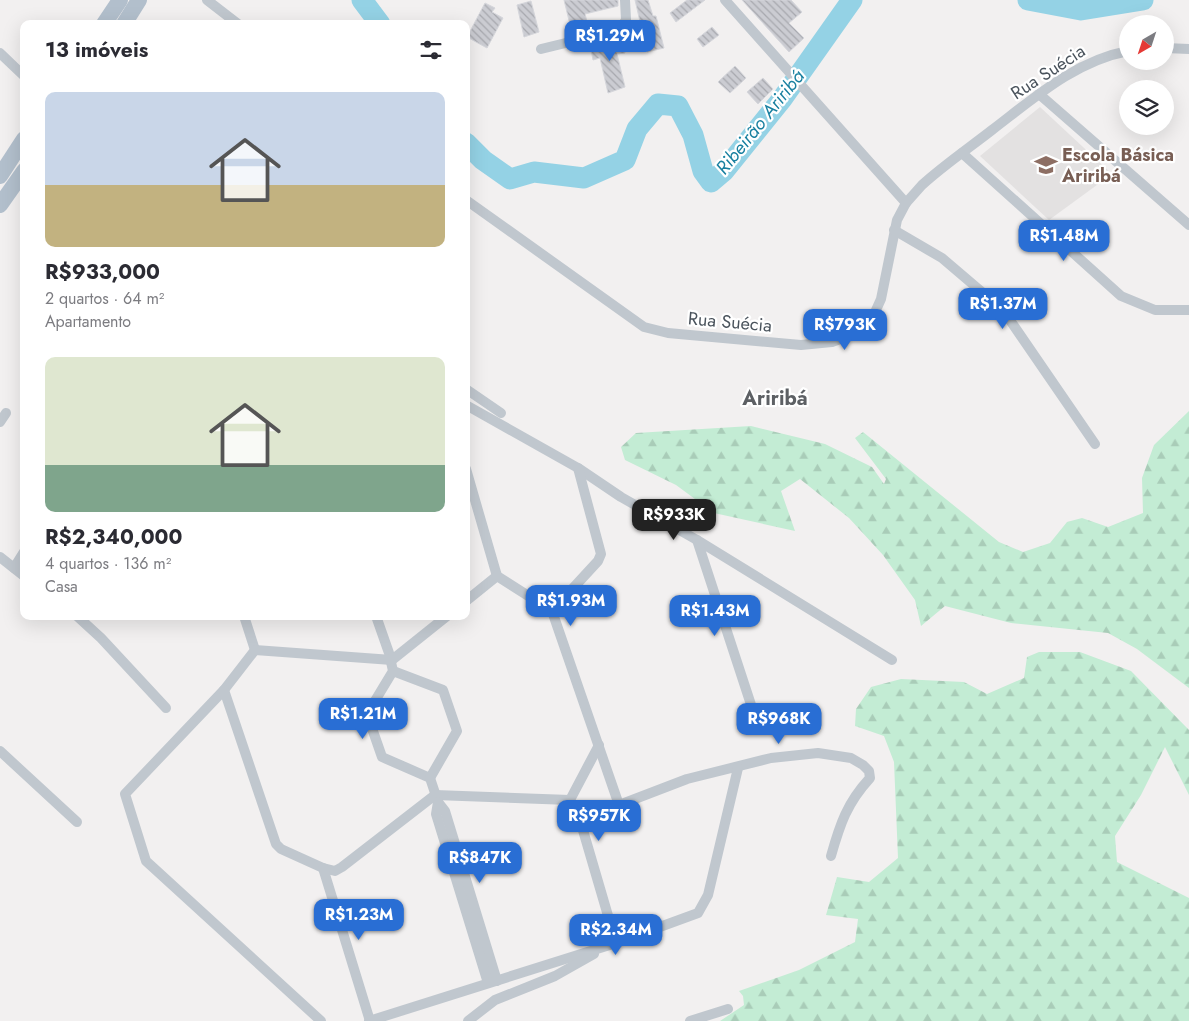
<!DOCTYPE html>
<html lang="pt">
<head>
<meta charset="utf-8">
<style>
	:root { --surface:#fff; --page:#f7f7f7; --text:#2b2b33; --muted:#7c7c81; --accent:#296ed4 }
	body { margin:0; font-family:Jost,sans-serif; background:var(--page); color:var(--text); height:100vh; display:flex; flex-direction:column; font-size:19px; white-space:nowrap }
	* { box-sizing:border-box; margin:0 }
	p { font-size:16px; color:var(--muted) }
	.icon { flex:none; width:28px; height:28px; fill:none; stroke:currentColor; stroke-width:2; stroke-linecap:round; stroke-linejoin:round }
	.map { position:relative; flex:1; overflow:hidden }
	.sheet { position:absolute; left:20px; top:20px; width:450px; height:600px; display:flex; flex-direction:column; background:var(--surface); border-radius:10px; box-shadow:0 5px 20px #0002 }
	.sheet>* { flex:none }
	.needle { width:32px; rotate:219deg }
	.fabs { position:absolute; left:1119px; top:15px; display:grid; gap:10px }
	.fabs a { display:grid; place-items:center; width:55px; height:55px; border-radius:50%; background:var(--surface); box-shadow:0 5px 20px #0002; font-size:25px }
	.price { position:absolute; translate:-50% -42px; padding:0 11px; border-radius:10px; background:var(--accent); color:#fff; font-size:16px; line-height:32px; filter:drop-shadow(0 1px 2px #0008) }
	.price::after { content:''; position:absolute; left:50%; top:30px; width:15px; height:11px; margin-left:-8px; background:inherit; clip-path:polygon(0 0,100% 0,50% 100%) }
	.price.selected { background:#222; color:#fff }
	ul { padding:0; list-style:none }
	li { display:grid; align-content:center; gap:10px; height:265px; padding:0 25px }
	li span { display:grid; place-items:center; height:155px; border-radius:10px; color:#555 }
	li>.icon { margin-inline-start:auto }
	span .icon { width:90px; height:90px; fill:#fffc; stroke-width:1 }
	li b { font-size:21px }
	h2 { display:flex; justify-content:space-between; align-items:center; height:60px; padding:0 25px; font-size:21px }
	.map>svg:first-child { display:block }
	.education { fill:#e3e1e1 }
	.forest { fill:url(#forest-firs) }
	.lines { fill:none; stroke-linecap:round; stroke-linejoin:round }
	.river { stroke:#94d2e5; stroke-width:21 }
	.building { fill:url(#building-back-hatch); stroke:#d5d6db }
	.minor { stroke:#c0c7ce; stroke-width:10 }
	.primary { stroke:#b2bfcc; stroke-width:16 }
	.labels { text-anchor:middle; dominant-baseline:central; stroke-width:4.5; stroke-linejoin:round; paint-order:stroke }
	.street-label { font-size:18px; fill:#4a535c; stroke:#fff }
	.education-label { font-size:18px; font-weight:bold; fill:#785e54; stroke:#fff; text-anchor:start }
	.water-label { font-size:19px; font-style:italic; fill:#1980a0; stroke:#fff }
	.quarter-label { font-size:20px; font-weight:bold; fill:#5d6064; stroke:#fff }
</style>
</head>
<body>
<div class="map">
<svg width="1189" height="1021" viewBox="0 0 1189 1021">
	<defs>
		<pattern id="forest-firs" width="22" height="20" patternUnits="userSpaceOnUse" patternTransform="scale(1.25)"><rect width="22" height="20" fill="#c3ecd4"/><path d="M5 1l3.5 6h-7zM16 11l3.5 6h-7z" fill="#a9ccb8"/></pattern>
		<pattern id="building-back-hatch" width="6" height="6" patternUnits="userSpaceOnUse" patternTransform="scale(1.25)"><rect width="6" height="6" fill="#cbccd2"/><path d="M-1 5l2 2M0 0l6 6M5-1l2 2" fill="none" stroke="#a7a8ae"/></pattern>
	</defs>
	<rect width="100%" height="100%" fill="#f2f0f0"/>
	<polygon class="education" points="1040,107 1112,174 1049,220 980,156"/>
	<g class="forest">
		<polygon points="1189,411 1189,688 1137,649 1108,633 1011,623 945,606 921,626 915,600 883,555 849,518 800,479 781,491 795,531 714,513 676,485 625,460 621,447 636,433 751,426 825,444 872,467 884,484 886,479 855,438 863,432 999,542 1023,552 1050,543 1067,522 1082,518 1108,527 1143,513 1142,478 1154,445"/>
		<polygon points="1039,652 1080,652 1131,671 1189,730 1189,795 1165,747 1141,795 1115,836 1117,862 1189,898 1189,1021 720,1021 744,1005 743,996 739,991 799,970 855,942 858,919 826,915 837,877 869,882 898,858 894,762 884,736 855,726 856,709 871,687 901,679 964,682 987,694 1024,678 1027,657"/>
	</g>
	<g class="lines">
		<g class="river">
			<polyline points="362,0 380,24"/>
			<polyline points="1028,0 1081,10 1143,0"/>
			<polyline points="466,143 483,160 510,179 534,172 584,178 625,160 637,129 658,104 678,106 693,135 703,171 711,182 724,171 782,99 852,0"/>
		</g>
	</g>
	<g class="building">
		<polygon points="564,0 618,0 618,6 585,14 589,29 572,33"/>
		<polygon points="635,0 648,0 653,16 656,16 664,48 647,52"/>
		<polygon points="687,0 705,0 676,22 670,13"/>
		<polygon points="742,0 791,0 802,12 789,23 804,38 789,52"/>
		<polygon points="531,1 539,32 524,37 517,5"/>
		<polygon points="485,3 495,8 492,12 503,18 487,48 467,37"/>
		<polygon points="712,27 719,35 703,47 697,39"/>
		<polygon points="621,37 625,53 617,54 625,87 608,93 600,58 593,60 590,44"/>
		<polygon points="735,66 746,78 730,93 718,82"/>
		<polygon points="763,78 773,89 758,104 747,92"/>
	</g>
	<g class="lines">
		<g class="minor">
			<polyline points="207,0 238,24"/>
			<polyline points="725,0 906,203"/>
			<polyline points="1165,48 1189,49"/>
			<polyline points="541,49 619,30 626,20 625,0"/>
			<polyline points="0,53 24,76"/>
			<polyline points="1039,94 1189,225"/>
			<polyline points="962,153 1121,296 1155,310 1189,310"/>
			<path d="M466,200L644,327L668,333L801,345L832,342L859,332L872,319L881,299L897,220L906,203L922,185C944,165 969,148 992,130C1034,98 1075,61 1128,51"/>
			<polyline points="894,230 942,258 1003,310 1095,444"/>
			<polyline points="466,389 501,413"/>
			<polyline points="466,405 578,468 621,497 697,540 892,660"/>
			<polyline points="0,422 6,413"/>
			<polyline points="578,468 601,554 598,561 552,611 619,805"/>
			<polyline points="466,469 497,576"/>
			<polyline points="697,540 758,726"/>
			<polyline points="0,557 24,576"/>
			<polyline points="14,568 24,552"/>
			<polyline points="466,601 497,576 552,611"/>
			<polyline points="77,616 101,638 166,708"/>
			<polyline points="244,616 255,650"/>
			<polyline points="376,616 389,653 393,671 367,714 382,757 430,778 438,802 445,811 497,981"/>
			<polyline points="255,650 224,690 125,794 146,861 321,1021"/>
			<polyline points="255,650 392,660 447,616"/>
			<polyline points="393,671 443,690 457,731 430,778"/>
			<polyline points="224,690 276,844 281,849 323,868 335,871 342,867 435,795 570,800"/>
			<polyline points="599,745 570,800 580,820 616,943"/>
			<polyline points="0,751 77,822"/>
			<polyline points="438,802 436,814 488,983"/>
			<path d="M580,820L687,779L771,758L818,753L851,758L863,765L869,771L870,778C847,803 840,824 831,856"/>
			<polyline points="323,868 370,1021"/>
			<polyline points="369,1021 616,943 698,913 708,895 738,768"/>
			<polyline points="468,1021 495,1000 555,976 594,954"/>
			<polyline points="690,1021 728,1009"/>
		</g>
		<g class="primary">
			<polyline points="104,24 120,0"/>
			<polyline points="124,24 139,0"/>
			<polyline points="0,176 24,139"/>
			<polyline points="0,205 24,171"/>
		</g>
	</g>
	<defs>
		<symbol id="school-bare" viewBox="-9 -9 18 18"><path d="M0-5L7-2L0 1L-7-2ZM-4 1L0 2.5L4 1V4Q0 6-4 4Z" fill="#8d6e63" stroke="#fff" stroke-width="2.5" paint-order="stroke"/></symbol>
	</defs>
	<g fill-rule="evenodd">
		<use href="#school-bare" x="1030" y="149" width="32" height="32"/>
	</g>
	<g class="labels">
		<g class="street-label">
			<text transform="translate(1048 72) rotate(-33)">Rua Suécia</text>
			<text transform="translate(730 322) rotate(5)">Rua Suécia</text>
		</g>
		<g class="education-label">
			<text x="1062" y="155">Escola Básica<tspan x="1062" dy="21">Ariribá</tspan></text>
		</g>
		<g class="water-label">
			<text transform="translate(760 122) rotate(-51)">Ribeirão Ariribá</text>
		</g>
		<g class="quarter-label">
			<text x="775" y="398">Ariribá</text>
		</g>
	</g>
</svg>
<div class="fabs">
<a><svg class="needle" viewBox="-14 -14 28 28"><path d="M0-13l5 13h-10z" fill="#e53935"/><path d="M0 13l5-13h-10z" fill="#7c7c81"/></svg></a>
<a><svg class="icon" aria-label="layers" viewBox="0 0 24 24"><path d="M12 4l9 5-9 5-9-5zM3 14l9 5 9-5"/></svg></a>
</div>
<b class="price" style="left:610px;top:62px">R$1.29M</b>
<b class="price" style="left:1064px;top:262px">R$1.48M</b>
<b class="price" style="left:1003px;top:330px">R$1.37M</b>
<b class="price" style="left:845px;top:351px">R$793K</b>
<b class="price selected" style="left:674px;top:541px">R$933K</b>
<b class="price" style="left:571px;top:627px">R$1.93M</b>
<b class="price" style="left:715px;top:637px">R$1.43M</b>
<b class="price" style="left:363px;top:740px">R$1.21M</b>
<b class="price" style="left:779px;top:745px">R$968K</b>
<b class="price" style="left:599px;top:842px">R$957K</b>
<b class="price" style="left:480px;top:884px">R$847K</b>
<b class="price" style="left:359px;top:941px">R$1.23M</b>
<b class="price" style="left:616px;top:956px">R$2.34M</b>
<section class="sheet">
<h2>13 imóveis<svg class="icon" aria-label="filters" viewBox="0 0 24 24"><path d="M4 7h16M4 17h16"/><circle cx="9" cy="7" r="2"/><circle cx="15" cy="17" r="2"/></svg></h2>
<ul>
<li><span style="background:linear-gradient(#c9d6e8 60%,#c2b280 0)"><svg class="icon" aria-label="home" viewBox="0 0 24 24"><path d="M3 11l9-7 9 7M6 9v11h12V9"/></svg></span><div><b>R$933,000</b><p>2 quartos · 64 m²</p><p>Apartamento</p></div></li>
<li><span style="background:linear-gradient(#dfe7d0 70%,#7fa58c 0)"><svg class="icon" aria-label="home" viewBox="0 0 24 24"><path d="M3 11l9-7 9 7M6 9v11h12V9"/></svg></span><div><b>R$2,340,000</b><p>4 quartos · 136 m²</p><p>Casa</p></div></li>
</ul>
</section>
</div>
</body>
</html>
